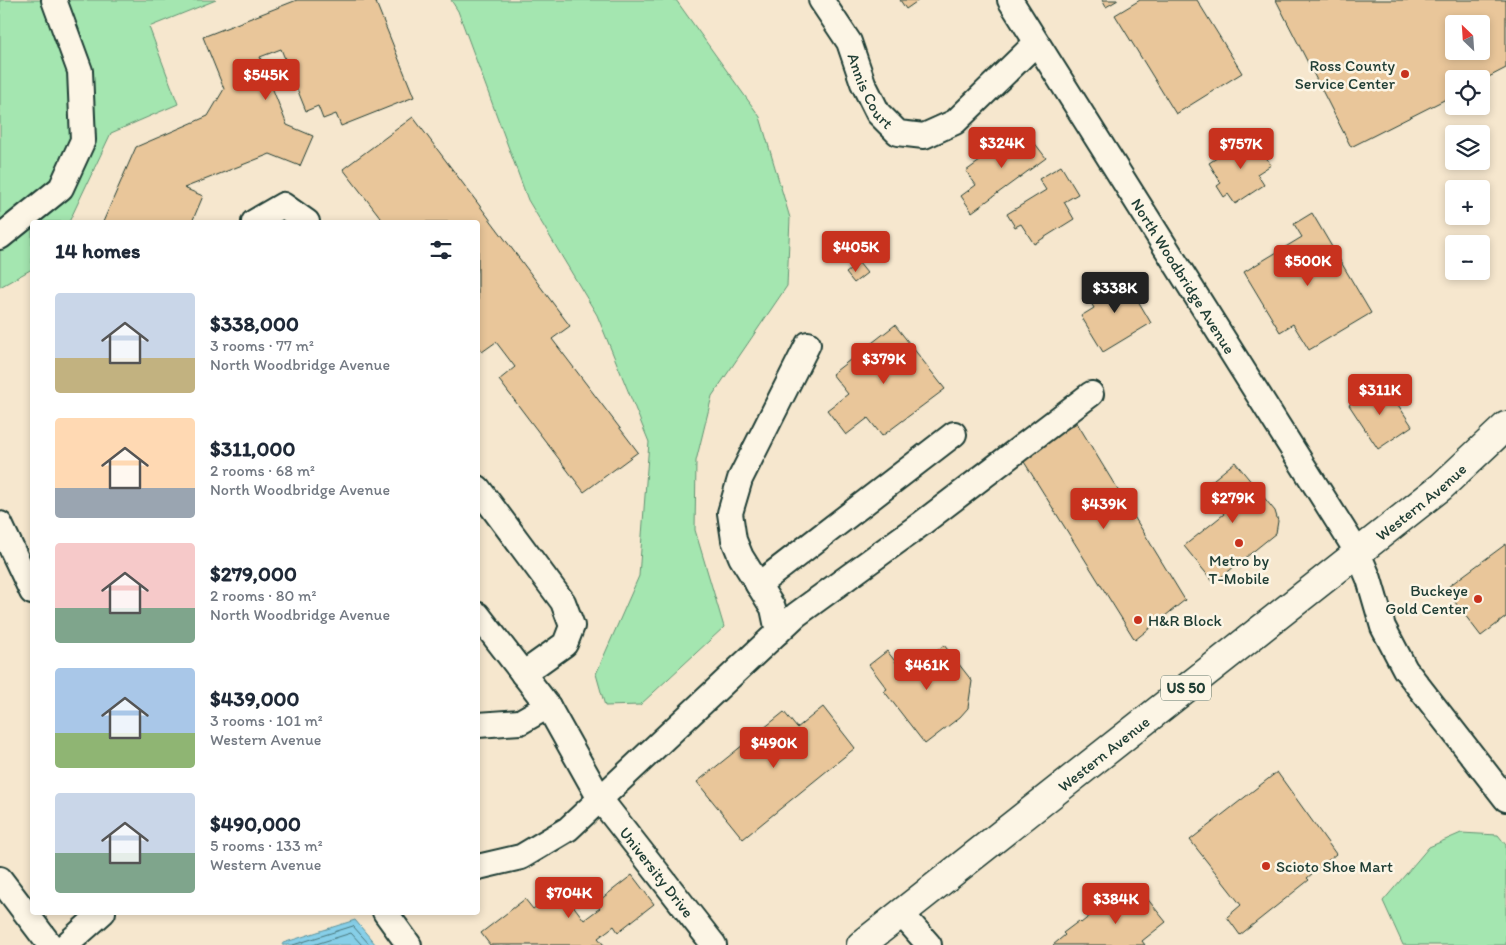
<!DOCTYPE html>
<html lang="en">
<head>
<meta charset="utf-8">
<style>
	:root { --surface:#fff; --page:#f2f2f3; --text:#1f2937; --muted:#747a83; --accent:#c8321e }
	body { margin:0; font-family:Itim,sans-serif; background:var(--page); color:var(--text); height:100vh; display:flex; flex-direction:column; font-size:19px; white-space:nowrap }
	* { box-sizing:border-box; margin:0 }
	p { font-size:16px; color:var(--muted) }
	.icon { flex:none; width:28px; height:28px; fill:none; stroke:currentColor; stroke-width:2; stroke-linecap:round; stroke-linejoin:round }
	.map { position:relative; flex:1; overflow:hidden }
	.details { position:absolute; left:30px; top:220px; width:450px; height:695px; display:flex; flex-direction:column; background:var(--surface); border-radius:5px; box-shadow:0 2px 8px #0003 }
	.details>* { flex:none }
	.needle { width:32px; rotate:335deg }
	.buttons { position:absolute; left:1445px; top:15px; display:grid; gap:10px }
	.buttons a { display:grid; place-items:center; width:45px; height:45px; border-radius:5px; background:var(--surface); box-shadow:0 2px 8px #0003; font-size:25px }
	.price { position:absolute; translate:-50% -42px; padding:0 11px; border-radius:5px; background:var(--accent); color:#fff; font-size:16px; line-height:32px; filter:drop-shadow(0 1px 2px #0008) }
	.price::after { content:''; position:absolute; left:50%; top:30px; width:15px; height:11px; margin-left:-8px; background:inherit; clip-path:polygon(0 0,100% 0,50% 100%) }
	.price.active { background:#222; color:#fff }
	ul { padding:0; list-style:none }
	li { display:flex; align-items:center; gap:15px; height:125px; padding:0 25px }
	li span { display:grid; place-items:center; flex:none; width:140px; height:100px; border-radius:5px; color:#555 }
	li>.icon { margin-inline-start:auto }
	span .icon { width:60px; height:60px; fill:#fffc; stroke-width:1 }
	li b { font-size:21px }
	h2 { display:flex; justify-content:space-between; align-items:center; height:60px; padding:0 25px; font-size:21px }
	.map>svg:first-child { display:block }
	.green { fill:#a4e6b0; stroke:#629272 }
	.water { fill:#87cfe8; stroke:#5d95a0 }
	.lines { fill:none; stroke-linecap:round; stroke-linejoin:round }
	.shore { stroke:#49777c; stroke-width:1 }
	.building { fill:#e9c69a; stroke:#1f3d34; fill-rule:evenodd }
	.minor-casing { stroke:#1f3d34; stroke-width:28 }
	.major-casing { stroke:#1f3d34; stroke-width:31 }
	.minor { stroke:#fcf5e5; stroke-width:24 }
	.major { stroke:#fcf5e5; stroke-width:28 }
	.poi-dot { fill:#c8321e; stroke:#fcf5e5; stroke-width:2 }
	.labels { text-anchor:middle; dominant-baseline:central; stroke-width:5; stroke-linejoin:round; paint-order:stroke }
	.shield { fill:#fcf5e5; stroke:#617469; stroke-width:1 }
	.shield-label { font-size:15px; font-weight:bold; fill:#1f3d34 }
	.poi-label { font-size:16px; fill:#1f3d34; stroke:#fcf5e5; text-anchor:end }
	.street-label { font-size:16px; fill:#1f3d34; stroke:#fcf5e5 }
</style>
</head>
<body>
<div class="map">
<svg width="1506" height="945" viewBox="0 0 1506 945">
	<rect width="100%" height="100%" fill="#f6e7ce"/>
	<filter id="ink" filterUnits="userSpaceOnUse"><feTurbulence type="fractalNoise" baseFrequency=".02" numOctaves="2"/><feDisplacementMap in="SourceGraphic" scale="10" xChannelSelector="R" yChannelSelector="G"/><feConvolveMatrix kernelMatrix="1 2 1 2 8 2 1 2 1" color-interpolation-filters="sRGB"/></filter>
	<g filter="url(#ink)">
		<g class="green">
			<polygon points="0,0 216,0 149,27 178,104 111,133 69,222 32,222 32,269 0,287"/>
			<polygon points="451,0 676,0 760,117 790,218 787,286 712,396 696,461 695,530 724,627 640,705 605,706 596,674 639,576 649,442 597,315 528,200 458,11"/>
			<polygon points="1461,833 1498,835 1506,845 1506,945 1403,945 1383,901 1429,847"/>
		</g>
		<polygon class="water" points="355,920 376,945 282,945 283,943"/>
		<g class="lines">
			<g class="shore">
				<polyline points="293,945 353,926 370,945"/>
				<polyline points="313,945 351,933 362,945"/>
			</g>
		</g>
		<g class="building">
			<polygon points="297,0 375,0 414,97 341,126 336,114 323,119 318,106 306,111 281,49 260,57 287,125 313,136 300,166 270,154 184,188 203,196 192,222 103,222 136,147 208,116 224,89 203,37"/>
			<polygon points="900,0 919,0 906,9"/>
			<polygon points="1102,0 1118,0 1106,7"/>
			<polygon points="1140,0 1197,0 1242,73 1176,114 1115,15"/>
			<path d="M1276,0H1506V68L1481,81V79H1454V95L1351,147ZM1454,24H1481V51H1454Z"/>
			<polygon points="413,117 570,326 552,339 638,452 584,492 499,380 515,367 496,342 482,352 478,346 478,222 384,222 343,169"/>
			<polygon points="1024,129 1046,158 972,212 961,196 976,185 966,171"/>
			<polygon points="1252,135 1271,165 1257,174 1264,185 1235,204 1228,194 1224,197 1217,186 1221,183 1209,163"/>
			<polygon points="1061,166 1078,194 1064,202 1074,219 1034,244 1021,224 1015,227 1007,214 1046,190 1039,179"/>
			<polygon points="1312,213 1371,313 1309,350 1293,324 1280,332 1244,272 1302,237 1294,224"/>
			<polygon points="859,263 867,273 854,283 846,273"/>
			<polygon points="1123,275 1151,323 1103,352 1081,316 1094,308 1087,296"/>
			<polygon points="895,325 945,389 882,436 868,418 846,435 827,410 848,394 832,374"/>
			<polygon points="1383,382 1412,426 1378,449 1349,405"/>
			<polygon points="1077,423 1185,600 1135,640 1021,457"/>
			<polygon points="1235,462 1275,511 1278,521 1276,533 1214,583 1184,546 1224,514 1203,488"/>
			<polygon points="1506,544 1506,617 1481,636 1445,589"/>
			<polygon points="944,645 972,681 968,708 960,717 925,744 884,691 887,689 869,665 887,651 906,675"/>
			<polygon points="823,707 855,748 743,839 697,782 784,712 797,728"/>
			<polygon points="1277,772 1336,854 1307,878 1309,880 1240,935 1227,917 1241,905 1190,840"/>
			<polygon points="632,875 654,904 618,932 614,926 598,938 604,945 490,945 481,933 525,899 533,909 557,891 566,902 569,900 584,920 600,908 596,903"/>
			<polygon points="1141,891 1166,922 1142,941 1145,945 1053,945 1065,935 1063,933 1079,921 1081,923 1110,900 1117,909"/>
		</g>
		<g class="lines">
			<defs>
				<g id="minor">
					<path id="s1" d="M821,0L849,42L863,83L878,113L898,133L924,136L955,122L1036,43"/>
					<path id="s2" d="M1010,0L1358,553L1369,579L1383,627L1405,669L1506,799"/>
					<polyline points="254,222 283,205 307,222"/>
					<polyline points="0,237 61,188 83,140 80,71 54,0"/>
					<polyline points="478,488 563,602 572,626 565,644 523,674"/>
					<polyline points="0,524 32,592"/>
					<polyline points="758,585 954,434"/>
					<path id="s3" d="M478,615L548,706L600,799L714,945"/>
					<polyline points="778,632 773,608 741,557 734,540 730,513 740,479 808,344"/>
					<polyline points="478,725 520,722 548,706"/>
					<polyline points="478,867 521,857 568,829 796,615 921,524 1091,394"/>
					<polyline points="0,879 50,945"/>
					<polyline points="385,912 409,945"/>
					<polyline points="901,913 929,945"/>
					<polyline points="66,945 103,912"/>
				</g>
				<g id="major">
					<path id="s4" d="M861,945L1441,487L1506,426"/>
				</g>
			</defs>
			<use href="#minor" class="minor-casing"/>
			<use href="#major" class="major-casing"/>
			<use href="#minor" class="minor"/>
			<use href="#major" class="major"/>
		</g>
	</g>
	<g class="poi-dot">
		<circle cx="1405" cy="74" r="5"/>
		<circle cx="1239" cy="543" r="5"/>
		<circle cx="1478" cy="599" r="5"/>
		<circle cx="1138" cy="620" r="5"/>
		<circle cx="1266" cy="866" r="5"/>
	</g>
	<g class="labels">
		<rect class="shield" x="1161" y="675.5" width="50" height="25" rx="4"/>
		<g class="shield-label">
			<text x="1186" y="688">US 50</text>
		</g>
		<g class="poi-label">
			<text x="1395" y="65">Ross County<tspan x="1395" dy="18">Service Center</tspan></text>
			<text x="1239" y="560" text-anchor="middle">Metro by<tspan x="1239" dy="18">T-Mobile</tspan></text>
			<text x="1468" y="590">Buckeye<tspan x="1468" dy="18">Gold Center</tspan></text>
			<text x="1148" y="620" text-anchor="start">H&amp;R Block</text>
			<text x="1276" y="866" text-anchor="start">Scioto Shoe Mart</text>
		</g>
		<g class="street-label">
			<text stroke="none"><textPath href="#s1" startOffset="104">Annis Court</textPath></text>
			<text stroke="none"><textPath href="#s2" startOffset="326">North Woodbridge Avenue</textPath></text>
			<text stroke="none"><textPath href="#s4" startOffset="714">Western Avenue</textPath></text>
			<text stroke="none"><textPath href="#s4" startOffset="309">Western Avenue</textPath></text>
			<text stroke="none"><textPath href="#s3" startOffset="314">University Drive</textPath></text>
		</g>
	</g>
</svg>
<div class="buttons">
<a><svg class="needle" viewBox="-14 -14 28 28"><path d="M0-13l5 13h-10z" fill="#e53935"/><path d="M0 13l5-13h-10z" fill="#747a83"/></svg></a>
<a><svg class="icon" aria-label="locate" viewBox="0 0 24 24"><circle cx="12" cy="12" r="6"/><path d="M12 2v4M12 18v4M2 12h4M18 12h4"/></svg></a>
<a><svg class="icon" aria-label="layers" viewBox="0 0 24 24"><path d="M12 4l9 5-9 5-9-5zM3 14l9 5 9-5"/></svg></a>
<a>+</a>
<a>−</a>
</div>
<b class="price" style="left:266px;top:101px">$545K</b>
<b class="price" style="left:1002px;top:169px">$324K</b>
<b class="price" style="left:1241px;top:170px">$757K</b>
<b class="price" style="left:856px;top:273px">$405K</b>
<b class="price" style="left:1308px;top:287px">$500K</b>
<b class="price active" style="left:1115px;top:314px">$338K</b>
<b class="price" style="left:884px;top:385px">$379K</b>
<b class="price" style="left:1380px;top:416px">$311K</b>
<b class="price" style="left:1233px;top:524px">$279K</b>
<b class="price" style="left:1104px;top:530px">$439K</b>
<b class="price" style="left:927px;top:691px">$461K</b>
<b class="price" style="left:774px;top:769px">$490K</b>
<b class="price" style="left:569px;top:919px">$704K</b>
<b class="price" style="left:1116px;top:925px">$384K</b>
<section class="details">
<h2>14 homes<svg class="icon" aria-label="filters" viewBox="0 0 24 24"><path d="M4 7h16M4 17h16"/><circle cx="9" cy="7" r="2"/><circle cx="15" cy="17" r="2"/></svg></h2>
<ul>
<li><span style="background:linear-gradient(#c9d6e8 65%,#c2b280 0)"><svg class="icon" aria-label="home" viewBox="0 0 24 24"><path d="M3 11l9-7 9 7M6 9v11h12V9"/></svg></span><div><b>$338,000</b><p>3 rooms · 77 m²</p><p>North Woodbridge Avenue</p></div></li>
<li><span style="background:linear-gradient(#ffd9b3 70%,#9aa5b1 0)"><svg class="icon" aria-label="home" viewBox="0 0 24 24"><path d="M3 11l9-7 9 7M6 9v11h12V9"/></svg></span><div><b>$311,000</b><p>2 rooms · 68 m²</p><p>North Woodbridge Avenue</p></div></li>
<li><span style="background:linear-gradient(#f6c9c9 65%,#7fa58c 0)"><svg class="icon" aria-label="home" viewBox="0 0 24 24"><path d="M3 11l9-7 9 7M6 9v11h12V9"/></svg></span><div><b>$279,000</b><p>2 rooms · 80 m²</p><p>North Woodbridge Avenue</p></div></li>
<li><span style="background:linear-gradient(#a9c7e8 65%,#8fb573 0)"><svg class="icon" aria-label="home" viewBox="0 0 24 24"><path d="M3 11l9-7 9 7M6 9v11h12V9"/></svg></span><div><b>$439,000</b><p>3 rooms · 101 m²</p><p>Western Avenue</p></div></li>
<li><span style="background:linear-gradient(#c9d6e8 60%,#7fa58c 0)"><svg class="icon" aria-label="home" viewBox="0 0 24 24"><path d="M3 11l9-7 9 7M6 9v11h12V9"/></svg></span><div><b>$490,000</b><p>5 rooms · 133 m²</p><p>Western Avenue</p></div></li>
</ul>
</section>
</div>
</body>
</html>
